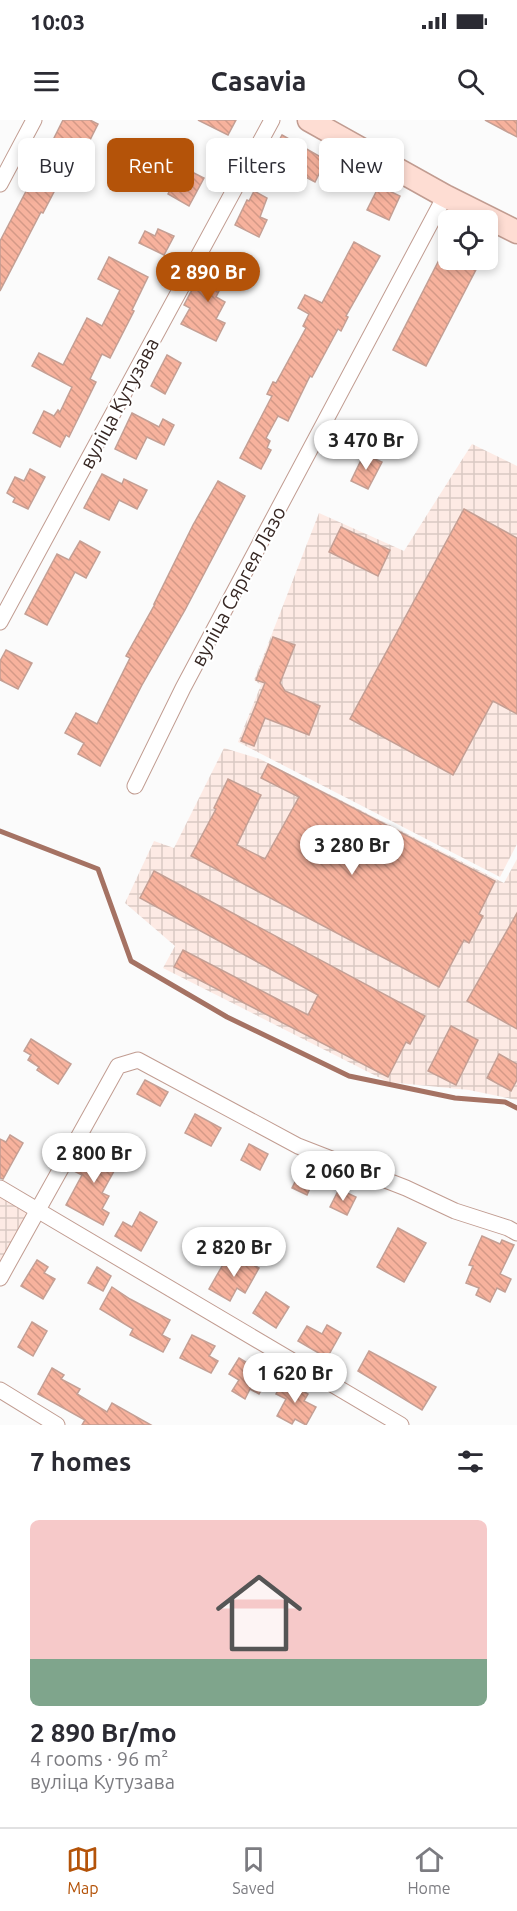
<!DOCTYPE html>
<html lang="en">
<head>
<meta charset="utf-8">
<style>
	:root { --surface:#fff; --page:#f7f7f7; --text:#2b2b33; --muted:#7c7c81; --line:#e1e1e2; --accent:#b45309 }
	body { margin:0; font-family:Ubuntu,sans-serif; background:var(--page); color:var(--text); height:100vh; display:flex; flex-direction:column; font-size:22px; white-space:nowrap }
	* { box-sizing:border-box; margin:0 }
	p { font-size:20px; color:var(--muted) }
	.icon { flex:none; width:33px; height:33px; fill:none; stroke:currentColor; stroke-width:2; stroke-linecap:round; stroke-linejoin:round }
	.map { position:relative; height:1305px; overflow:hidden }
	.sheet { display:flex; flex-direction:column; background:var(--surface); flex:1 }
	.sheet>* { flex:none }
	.hud { position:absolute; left:18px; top:18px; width:482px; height:54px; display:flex; gap:12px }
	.tools { position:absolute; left:438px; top:90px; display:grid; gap:12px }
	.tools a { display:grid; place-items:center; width:60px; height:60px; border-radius:9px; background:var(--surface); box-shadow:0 3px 9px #0003; font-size:30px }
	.price { position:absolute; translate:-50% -51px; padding:0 14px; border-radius:21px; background:#fff; color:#222; font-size:20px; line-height:39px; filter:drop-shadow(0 2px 3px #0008) }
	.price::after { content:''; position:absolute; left:50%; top:36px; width:18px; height:14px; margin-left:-9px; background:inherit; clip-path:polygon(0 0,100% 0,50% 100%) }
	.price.current { background:var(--accent); color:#fff }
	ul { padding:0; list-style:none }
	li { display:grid; align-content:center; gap:12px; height:318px; padding:0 30px }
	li+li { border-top:2px solid var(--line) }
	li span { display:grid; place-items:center; height:186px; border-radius:9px; color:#555 }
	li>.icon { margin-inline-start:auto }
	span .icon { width:108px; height:108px; fill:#fffc; stroke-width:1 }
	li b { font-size:26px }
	h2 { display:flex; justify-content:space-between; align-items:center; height:72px; padding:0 30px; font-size:26px }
	.pill { padding:0 21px; border-radius:9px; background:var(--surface); box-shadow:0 3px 9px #0003; font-size:21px; line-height:54px }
	.pill.current { background:var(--accent); color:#fff }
	.status { display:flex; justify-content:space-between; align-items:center; height:42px; padding:0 30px; background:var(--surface); direction:ltr }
	.status svg { height:16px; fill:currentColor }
	header { display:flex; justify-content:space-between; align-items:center; height:78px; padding:0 30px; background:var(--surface); font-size:27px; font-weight:700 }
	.tabs { display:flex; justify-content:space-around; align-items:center; height:84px; border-top:2px solid var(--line); background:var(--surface); font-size:16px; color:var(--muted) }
	.tabs a { display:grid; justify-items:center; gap:3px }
	.tabs .current { color:var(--accent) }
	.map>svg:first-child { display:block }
	.industrial { fill:url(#industrial-grid) }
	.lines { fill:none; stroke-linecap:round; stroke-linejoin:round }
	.stream { stroke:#a57263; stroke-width:5 }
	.building { fill:url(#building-back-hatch); stroke:#c49f94; stroke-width:1.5 }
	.street-casing { stroke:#c19c91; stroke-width:17 }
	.secondary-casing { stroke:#c19c91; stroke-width:25 }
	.street { stroke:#fff; stroke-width:15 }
	.secondary { stroke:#feddd3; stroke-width:22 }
	.labels { text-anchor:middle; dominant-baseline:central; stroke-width:4.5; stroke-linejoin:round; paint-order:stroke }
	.street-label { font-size:20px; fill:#372824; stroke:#fff }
</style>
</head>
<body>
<div class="status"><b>10:03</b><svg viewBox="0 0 49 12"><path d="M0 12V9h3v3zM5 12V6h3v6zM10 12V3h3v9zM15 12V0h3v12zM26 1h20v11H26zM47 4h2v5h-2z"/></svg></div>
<header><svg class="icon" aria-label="menu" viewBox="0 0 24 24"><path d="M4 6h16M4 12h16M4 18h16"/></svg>Casavia<svg class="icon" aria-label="search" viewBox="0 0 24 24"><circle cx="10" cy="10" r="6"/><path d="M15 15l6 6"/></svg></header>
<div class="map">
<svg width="517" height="1305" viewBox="0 0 517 1305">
	<defs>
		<pattern id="industrial-grid" width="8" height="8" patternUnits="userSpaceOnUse" patternTransform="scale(1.5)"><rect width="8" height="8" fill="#fdeae4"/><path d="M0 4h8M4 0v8" fill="none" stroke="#d9c9c3"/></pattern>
		<pattern id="building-back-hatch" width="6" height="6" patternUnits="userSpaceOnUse" patternTransform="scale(1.5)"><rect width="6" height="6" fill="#f7b29d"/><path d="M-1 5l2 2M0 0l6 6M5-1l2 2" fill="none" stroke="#d49987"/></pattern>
	</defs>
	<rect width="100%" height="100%" fill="#fbfbfb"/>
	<g class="industrial">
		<polygon points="472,324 517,346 517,724 500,757 238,622 261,565 254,560 319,393 404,431"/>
		<polygon points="224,628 260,639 504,763 517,739 517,980 469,970 388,962 163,848 175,826 125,783 154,721 174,728"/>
		<polygon points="0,1075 30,1093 0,1143"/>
	</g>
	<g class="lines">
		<polyline class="stream" points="0,711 98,749 131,841 227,897 349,956 455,978 505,982 517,988"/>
	</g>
	<g class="building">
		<polygon points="63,0 90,0 98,4 83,34 54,18"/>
		<polygon points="198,0 236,0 228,15"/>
		<polygon points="485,0 517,0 517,17"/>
		<polygon points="282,15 326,40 315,62 296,52 294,56 267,42"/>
		<polygon points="38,27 53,35 42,55 27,47"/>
		<polygon points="188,50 204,58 189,86 168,74 179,52 186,55"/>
		<polygon points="34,56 56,68 43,93 41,92 0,171 0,121"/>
		<polygon points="379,66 400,76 389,100 367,90"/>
		<polygon points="254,71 267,78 260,97 267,100 259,117 235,105 247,80 249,81"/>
		<polygon points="158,109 174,116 164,135 139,123 145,111 155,116"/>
		<polygon points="354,122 380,136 346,196 348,197 341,211 338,209 312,257 310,256 288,301 278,296 266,318 270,321 267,328 271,330 261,349 240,338 272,276 267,274 273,262 276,263 306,208 303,206 309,194 298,188 305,175 322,183"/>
		<polygon points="109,137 148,157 132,190 134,191 110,238 102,234 90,259 96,262 69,317 66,315 60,327 33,313 44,291 54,296 58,290 60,292 72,267 32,246 39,233 63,245 87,198 102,206 120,170 98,159"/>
		<polygon points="219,137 233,144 216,177 225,182 216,199 225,203 216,221 181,204 190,188 184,185 194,166 202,170"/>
		<polygon points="439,140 481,140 426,246 393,230"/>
		<polygon points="167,235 181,243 165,274 151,266"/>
		<polygon points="132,293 159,307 163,299 174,305 164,325 147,317 136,339 115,329"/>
		<polygon points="364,334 382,342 368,369 351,361"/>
		<polygon points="30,349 45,357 28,389 13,382 15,378 7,373 15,357 24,361"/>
		<polygon points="102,354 122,364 124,359 147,370 137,389 119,380 109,400 84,388"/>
		<polygon points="218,361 245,376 185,490 142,565 100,646 78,634 84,623 65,613 76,593 97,604 130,538 126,536 155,484 154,484 193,405"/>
		<polygon points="464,389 517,418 517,594 493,581 453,655 350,599"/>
		<polygon points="341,407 390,430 378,456 329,432"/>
		<polygon points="80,421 100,432 86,458 75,452 47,505 25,494 57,434 69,440"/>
		<polygon points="273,517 295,525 280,563 285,571 320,586 309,615 265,598 254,626 241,621 265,563 256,560"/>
		<polygon points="6,530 32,543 18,569 0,560 0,541"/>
		<polygon points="268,644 495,761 479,794 483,796 469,823 464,820 439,867 191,736 216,689 214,688 228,659 261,675 237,725 265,739 299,677 261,658"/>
		<polygon points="154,751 425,896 410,924 406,922 388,957 174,847 183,830 308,895 318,875 140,778"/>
		<polygon points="517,793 517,909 467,881"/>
		<polygon points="451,906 478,920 456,965 428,951"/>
		<polygon points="31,919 71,944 58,964 37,950 39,947 28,940 31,935 24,931"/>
		<polygon points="499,934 517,944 517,960 511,971 487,958"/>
		<polygon points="145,960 168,972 160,986 137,974"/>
		<polygon points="195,994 221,1008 211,1026 185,1013"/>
		<polygon points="10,1015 23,1023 3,1059 0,1058 0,1019 6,1022"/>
		<polygon points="249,1024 268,1034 260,1050 241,1040"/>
		<polygon points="112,1026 124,1033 102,1073 109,1076 102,1089 109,1093 103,1105 66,1085 82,1055 74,1051 84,1033 94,1039 100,1027 110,1032"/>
		<polygon points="300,1052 314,1059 307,1075 292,1068"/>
		<polygon points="339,1069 356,1077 347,1095 330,1087"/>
		<polygon points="140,1092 157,1102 141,1131 115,1116 123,1102 132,1107"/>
		<polygon points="398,1108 426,1123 404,1162 377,1147"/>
		<polygon points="482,1116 500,1124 502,1120 514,1125 500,1154 511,1159 505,1172 497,1168 490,1182 476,1175 479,1168 466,1163 473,1146 469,1145"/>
		<polygon points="240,1137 259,1148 245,1173 237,1168 230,1181 209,1169 225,1141 235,1147"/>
		<polygon points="37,1140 48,1147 44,1153 55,1159 43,1179 21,1166"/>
		<polygon points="97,1147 111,1156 103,1171 88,1163"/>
		<polygon points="112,1167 130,1179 170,1200 162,1215 170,1219 163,1232 130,1215 133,1209 100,1189"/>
		<polygon points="266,1172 289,1187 276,1208 253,1193"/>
		<polygon points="32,1202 47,1211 33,1236 18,1227"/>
		<polygon points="327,1205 341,1213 327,1238 298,1221 307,1206 322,1214"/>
		<polygon points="192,1215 215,1226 209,1236 218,1241 211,1253 180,1238"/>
		<polygon points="369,1231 436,1267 422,1290 358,1251"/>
		<polygon points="239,1238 269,1256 259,1274 250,1269 245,1279 232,1271 239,1260 229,1254"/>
		<polygon points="52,1248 64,1255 61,1259 80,1269 77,1274 107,1292 112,1283 151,1305 82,1305 85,1300 38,1274"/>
		<polygon points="284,1260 308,1274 304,1281 316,1287 306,1305 295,1299 292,1304 277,1296 286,1279 276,1274"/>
	</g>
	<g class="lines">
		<defs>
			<g id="street">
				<polyline points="0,64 34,0"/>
				<polyline points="0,502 272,0"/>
				<polyline points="135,666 183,568 445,76"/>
				<polyline points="0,1068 401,1305"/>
				<polyline points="0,1158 118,946 138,940 298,1026 406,1068 455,1091 508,1108 517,1113"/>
				<polyline points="0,1270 57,1305"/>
			</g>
			<polyline id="secondary" points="309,0 445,76 517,112"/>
		</defs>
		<use href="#street" class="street-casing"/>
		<use href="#secondary" class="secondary-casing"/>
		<use href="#street" class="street"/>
		<use href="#secondary" class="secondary"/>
	</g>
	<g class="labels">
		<g class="street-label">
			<text transform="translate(119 283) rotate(-62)">вуліца Кутузава</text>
			<text transform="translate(238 466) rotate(-62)">вуліца Сяргея Лазо</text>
		</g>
	</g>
</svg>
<div class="tools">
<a><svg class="icon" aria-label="locate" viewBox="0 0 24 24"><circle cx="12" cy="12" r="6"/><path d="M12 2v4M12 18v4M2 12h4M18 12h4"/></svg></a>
</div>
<b class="price current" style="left:208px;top:183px">2 890 Br</b>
<b class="price" style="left:366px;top:351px">3 470 Br</b>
<b class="price" style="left:352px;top:756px">3 280 Br</b>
<b class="price" style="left:94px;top:1064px">2 800 Br</b>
<b class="price" style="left:343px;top:1082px">2 060 Br</b>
<b class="price" style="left:234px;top:1158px">2 820 Br</b>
<b class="price" style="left:295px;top:1284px">1 620 Br</b>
<div class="hud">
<a class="pill">Buy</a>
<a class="pill current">Rent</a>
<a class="pill">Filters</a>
<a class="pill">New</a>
</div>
</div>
<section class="sheet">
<h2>7 homes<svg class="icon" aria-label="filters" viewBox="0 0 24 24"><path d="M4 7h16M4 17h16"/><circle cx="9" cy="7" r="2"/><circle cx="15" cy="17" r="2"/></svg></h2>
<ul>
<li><span style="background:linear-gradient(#f6c9c9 75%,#7fa58c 0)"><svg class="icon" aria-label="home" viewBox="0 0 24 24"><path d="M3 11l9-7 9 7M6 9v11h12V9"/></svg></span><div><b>2 890 Br/mo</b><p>4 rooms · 96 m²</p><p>вуліца Кутузава</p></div></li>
</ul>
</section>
<nav class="tabs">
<a class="current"><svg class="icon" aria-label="map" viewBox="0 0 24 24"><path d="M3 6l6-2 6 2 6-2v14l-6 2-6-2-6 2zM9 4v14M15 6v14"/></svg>Map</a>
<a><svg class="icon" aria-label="saved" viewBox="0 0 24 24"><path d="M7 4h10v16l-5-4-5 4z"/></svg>Saved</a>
<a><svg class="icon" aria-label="home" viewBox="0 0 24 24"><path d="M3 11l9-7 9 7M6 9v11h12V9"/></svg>Home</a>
</nav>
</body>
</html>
